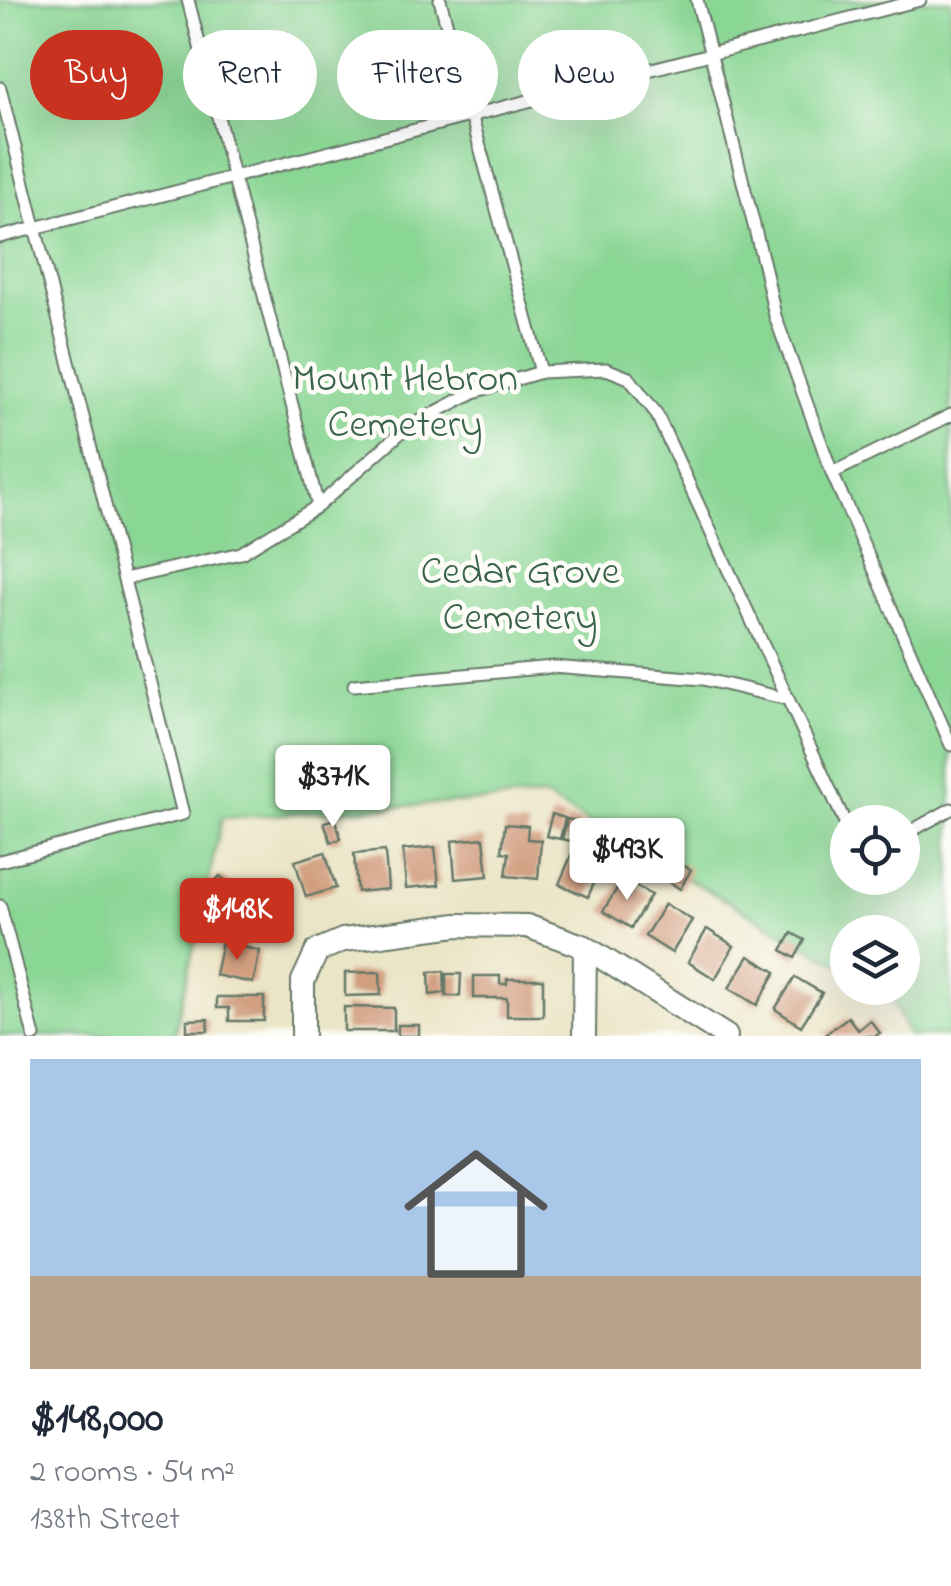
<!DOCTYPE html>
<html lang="en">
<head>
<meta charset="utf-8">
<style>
	:root { --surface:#fff; --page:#f2f2f3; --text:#1f2937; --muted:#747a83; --line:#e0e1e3; --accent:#c8321e }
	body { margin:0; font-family:"Indie Flower",sans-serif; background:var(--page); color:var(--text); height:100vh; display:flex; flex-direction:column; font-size:38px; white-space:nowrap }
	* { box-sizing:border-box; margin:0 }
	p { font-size:32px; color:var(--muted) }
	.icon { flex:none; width:55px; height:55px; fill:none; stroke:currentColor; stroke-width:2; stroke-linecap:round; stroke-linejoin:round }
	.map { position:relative; height:1036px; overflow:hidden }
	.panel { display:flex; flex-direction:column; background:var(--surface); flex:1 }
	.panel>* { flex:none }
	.banner { position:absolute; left:30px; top:30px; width:892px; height:90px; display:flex; gap:20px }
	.buttons { position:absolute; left:830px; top:805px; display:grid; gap:20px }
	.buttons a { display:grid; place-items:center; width:90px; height:90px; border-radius:50%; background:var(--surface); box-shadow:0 10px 40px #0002; font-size:50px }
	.price { position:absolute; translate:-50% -85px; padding:0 22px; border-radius:10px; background:#fff; color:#222; font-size:32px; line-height:65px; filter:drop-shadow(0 2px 5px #0008) }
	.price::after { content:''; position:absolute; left:50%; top:60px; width:30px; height:22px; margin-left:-15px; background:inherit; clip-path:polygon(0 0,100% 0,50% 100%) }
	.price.current { background:var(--accent); color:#fff }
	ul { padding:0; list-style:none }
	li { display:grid; align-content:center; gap:20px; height:530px; padding:0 30px }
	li+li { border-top:2px solid var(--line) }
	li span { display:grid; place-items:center; height:310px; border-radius:0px; color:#555 }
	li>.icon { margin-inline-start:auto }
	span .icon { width:180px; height:180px; fill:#fffc; stroke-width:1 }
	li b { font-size:42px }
	.tag { padding:0 35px; border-radius:45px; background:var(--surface); box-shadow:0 10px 40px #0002; font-size:35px; line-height:90px }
	.tag.current { background:var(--accent); color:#fff }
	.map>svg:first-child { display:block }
	.green { fill:#8ad694; stroke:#548a64; stroke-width:2.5; fill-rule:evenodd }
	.building { fill:#d29e80 }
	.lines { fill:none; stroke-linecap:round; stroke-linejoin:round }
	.lane-casing { stroke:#667867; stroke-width:15 }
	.street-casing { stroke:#667867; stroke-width:26 }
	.lane { stroke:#fff; stroke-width:11 }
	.street { stroke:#fff; stroke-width:22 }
	.labels { text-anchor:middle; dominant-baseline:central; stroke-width:9; stroke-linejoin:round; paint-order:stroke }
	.park-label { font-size:40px; fill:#3a634c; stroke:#fdfcf7 }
</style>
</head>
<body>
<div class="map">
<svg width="951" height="1036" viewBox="0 0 951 1036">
	<rect width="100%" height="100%" fill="#fdfcf7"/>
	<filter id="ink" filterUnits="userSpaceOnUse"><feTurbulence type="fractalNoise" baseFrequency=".01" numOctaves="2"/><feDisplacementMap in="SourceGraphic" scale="20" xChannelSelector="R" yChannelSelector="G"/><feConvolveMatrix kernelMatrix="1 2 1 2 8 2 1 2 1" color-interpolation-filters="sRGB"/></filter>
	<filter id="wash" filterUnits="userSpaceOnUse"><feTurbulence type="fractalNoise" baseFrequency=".0048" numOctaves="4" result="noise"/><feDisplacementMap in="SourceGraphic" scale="40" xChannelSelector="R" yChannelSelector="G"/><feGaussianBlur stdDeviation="2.25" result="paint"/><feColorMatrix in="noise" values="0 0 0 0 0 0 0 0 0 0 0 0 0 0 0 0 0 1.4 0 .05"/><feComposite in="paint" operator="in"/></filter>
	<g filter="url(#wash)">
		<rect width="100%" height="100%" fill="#ebe5c7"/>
		<path class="green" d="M0,0H951V1036H909L890,994L880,988H902V932H848L847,969L544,797L222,818L174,1036H0ZM848,822H902V878H848Z"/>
		<g id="blocks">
			<g class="building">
				<polygon points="552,814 565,818 560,839 546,836"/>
				<polygon points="335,819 341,839 331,842 324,822"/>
				<polygon points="567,819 580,822 575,842 562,839"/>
				<polygon points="505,824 528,826 527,839 541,840 538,879 506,876 509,853 502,852"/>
				<polygon points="484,838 488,876 455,879 452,841"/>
				<polygon points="435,847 439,885 406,888 403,850"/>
				<polygon points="574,849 603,861 588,897 559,884"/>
				<polygon points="385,851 388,889 357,892 354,854"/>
				<polygon points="325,852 336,888 306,897 295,861"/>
				<polygon points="680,863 691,870 680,889 668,881"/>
				<polygon points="220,876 248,900 261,885 290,910 268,934 239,908 236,912 210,886"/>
				<polygon points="623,879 651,895 631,928 603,911"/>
				<polygon points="665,904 692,920 672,953 645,936"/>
				<polygon points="707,929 734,946 715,979 688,962"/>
				<polygon points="792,933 805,940 795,958 782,950"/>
				<polygon points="222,942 260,951 253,983 215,975"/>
				<polygon points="749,956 776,972 757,1005 729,988"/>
				<polygon points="444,971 445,993 430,995 429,972"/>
				<polygon points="380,972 381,995 345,996 345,973"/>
				<polygon points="446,974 461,974 460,996 446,996"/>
				<polygon points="474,976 500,976 500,984 507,984 507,979 543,979 543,1016 507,1016 507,998 474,998"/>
				<polygon points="795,977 822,993 801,1026 775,1009"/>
				<polygon points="217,997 264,997 264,1021 229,1021 229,1008 217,1008"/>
				<polygon points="344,1007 394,1008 394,1031 344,1031"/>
				<polygon points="848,1017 858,1030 870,1020 880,1033 875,1036 823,1036"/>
				<polygon points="208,1019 208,1031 187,1031 187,1020"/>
				<rect x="398" y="1025" width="21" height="11"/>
			</g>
		</g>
	</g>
	<g filter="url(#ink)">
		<use href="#blocks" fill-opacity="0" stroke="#667867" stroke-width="2.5"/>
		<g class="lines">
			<defs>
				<g id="lane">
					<polyline points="188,0 318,506"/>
					<polyline points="440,0 541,372"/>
					<polyline points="697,0 765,269 775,316 832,473 951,745"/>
					<polyline points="0,88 183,814 0,861"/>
					<polyline points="0,237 920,0"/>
					<polyline points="832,473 951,415"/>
					<polyline points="124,579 241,553 318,506 406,428 474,392 541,372 606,369 629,378 656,413 848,829"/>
					<polyline points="354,685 553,667 703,679 787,699"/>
					<polyline points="902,836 951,809"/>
					<polyline points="0,906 34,1036"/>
				</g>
				<g id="street">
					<polyline points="303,1036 303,981 317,951 343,940 457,925 527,926 585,947 726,1036"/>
					<polyline points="584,1036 585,947"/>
				</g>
			</defs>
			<use href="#lane" class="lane-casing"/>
			<use href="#street" class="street-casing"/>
			<use href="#lane" class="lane"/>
			<use href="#street" class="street"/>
		</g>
	</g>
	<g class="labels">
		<g class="park-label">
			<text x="405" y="380">Mount Hebron<tspan x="405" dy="46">Cemetery</tspan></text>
			<text x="520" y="573">Cedar Grove<tspan x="520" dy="46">Cemetery</tspan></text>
		</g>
	</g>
</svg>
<div class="buttons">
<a><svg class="icon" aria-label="locate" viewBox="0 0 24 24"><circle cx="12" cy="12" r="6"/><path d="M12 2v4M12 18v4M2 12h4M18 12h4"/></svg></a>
<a><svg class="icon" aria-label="layers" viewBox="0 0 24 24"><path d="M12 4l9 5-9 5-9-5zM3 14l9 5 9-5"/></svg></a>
</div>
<b class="price" style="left:333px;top:830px">$371K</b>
<b class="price" style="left:627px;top:903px">$493K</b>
<b class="price current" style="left:237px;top:963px">$148K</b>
<div class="banner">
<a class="tag current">Buy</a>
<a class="tag">Rent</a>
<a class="tag">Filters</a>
<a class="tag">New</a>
</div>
</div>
<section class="panel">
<ul>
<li><span style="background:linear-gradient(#a9c7e8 70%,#b9a48a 0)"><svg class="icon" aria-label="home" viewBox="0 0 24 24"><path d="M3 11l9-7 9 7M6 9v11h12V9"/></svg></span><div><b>$148,000</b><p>2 rooms · 54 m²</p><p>138th Street</p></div></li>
</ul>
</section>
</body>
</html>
